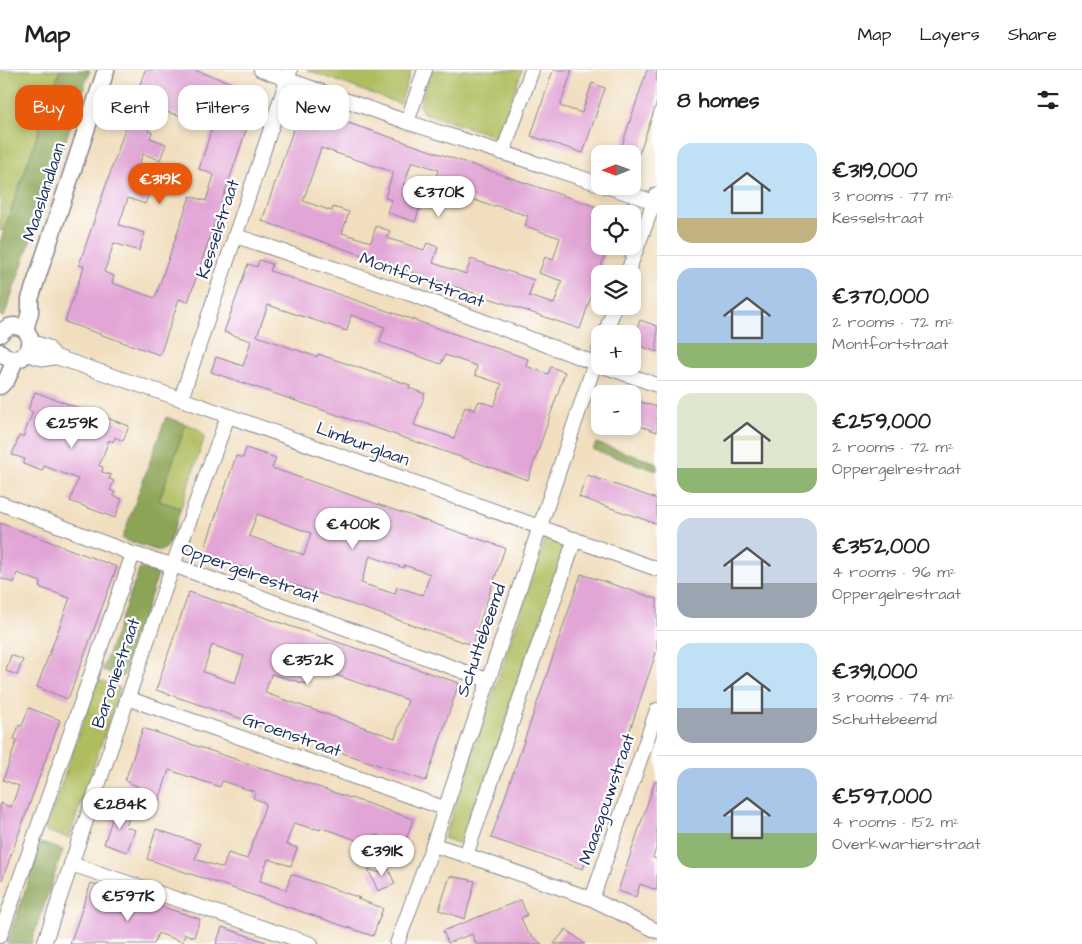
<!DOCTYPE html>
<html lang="en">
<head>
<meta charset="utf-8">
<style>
	:root { --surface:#fff; --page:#f6f6f6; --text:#222; --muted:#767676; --line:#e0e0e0; --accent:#ea580c }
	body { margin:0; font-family:"Architects Daughter",sans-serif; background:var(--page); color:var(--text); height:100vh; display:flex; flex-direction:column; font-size:19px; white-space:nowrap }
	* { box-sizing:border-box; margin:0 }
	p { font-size:16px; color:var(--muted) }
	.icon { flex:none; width:28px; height:28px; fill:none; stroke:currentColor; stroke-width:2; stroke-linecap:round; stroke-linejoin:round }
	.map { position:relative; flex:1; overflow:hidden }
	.side { display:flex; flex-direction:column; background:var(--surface); width:425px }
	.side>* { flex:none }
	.guide { position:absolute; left:15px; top:15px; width:475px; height:45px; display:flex; gap:10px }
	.needle { width:32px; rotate:269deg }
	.tools { position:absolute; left:591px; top:75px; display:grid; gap:10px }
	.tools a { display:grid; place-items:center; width:50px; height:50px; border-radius:10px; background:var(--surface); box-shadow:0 2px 8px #0003; font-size:25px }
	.price { position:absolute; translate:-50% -42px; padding:0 11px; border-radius:18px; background:#fff; color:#222; font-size:16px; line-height:32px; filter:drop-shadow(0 1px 2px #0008) }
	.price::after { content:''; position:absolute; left:50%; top:30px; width:15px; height:11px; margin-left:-8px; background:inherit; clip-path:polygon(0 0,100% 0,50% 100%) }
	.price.active { background:var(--accent); color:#fff }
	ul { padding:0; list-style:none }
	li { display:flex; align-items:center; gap:15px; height:125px; padding:0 20px }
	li+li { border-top:1px solid var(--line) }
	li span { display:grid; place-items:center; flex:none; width:140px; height:100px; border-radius:15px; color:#555 }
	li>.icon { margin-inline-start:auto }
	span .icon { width:60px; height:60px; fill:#fffc; stroke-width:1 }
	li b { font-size:21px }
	h2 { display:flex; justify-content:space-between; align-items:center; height:60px; padding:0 20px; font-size:21px }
	.tag { padding:0 18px; border-radius:15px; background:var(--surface); box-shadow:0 2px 8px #0003; font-size:18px; line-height:45px }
	.tag.active { background:var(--accent); color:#fff }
	header { display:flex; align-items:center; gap:30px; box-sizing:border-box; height:70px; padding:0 25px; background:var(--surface); border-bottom:1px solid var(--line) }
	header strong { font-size:24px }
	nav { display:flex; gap:28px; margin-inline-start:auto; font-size:18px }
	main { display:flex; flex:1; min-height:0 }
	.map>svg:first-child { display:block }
	.green { fill:#b0bd5f; stroke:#66765e }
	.forest { fill:#8ca456; stroke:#546a5a }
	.building { fill:#e2a6d6; fill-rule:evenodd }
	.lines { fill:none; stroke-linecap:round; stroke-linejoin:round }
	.minor-casing { stroke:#86868e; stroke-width:16 }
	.tertiary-casing { stroke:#86868e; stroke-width:19 }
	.minor { stroke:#fff; stroke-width:14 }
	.tertiary { stroke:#fff; stroke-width:16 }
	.labels { text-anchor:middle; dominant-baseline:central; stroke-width:4.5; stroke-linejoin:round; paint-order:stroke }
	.street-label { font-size:18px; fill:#1b2f5e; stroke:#fff }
</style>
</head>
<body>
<header>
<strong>Map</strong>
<nav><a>Map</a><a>Layers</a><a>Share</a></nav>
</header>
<main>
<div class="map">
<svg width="657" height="874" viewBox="0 0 657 874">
	<rect width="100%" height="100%" fill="#fff"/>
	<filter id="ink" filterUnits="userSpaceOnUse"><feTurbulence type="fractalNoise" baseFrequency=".02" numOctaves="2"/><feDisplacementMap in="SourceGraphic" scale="10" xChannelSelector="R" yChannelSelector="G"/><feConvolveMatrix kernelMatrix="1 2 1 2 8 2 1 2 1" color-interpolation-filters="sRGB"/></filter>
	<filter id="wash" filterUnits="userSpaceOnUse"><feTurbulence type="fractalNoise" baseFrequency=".0096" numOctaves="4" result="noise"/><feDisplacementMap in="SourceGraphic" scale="20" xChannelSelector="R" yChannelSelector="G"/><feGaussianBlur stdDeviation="1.12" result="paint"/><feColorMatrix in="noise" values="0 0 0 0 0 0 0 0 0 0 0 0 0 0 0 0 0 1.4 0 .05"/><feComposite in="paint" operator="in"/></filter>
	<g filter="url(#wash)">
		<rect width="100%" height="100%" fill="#f1debe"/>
		<g class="green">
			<polygon points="0,0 60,0 4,160 0,161"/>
			<polygon points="307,0 411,0 400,34"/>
			<polygon points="431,0 522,0 498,67 423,43 420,35"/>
			<path d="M186,354C195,357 202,359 204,369L181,438L159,431Z"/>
			<polygon points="547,464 567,472 464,775 444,768"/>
			<polygon points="98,610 120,618 69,768 45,761"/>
		</g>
		<g class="forest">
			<polygon points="60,0 90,0 4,247 0,246 0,172"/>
			<polygon points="166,347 186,354 159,431 181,438 168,476 163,480 156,480 122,469"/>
			<polygon points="596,373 657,393 657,401 593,380"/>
			<polygon points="140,498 158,504 123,607 102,600"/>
			<polygon points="41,773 63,780 31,874 7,874"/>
		</g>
		<g id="blocks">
			<g class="building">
				<path d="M145,0H194L259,22L188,232L179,229L160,285L65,252L84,196L79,195ZM159,40L185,47L187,42L214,51L199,99L214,105L206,131L190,126L155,228L112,213L114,206L104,202L114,173L139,181L145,163L119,155L128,128L145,134L148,126L150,118L133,112L143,84L160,90L166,74L150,68L152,62L148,61Z"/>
				<polygon points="553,0 572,0 560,36 582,43 592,13 605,18 583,83 531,66"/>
				<polygon points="647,0 657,0 657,31 654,41 639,84 619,84"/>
				<path d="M301,37L600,138V176H608L580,259L262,151ZM321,78L393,102L385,128L392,130L387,142L395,145L415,152L425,122L404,115L412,91L438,100L433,115L494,137L495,135L528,146L525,156L560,168L553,190L545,187L539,203L562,211L554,234L529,226L534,210L471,189L466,204L433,193L438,177L427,173L424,180L387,168L390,161L376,156L371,172L342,163L349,142L333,137L332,141L303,131Z"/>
				<path d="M259,190L272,194L270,201L528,289L526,296L548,304L551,297L565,302L528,410L211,302L216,287L243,296L251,271L224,262L248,194L257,197ZM268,235L347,261L351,245L385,257L379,272L441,294L445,285L477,296L475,305L502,314L494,336L479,331L475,340L465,337L454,368L414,355L425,324L409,318L410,315L318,284L317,287L257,266Z"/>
				<polygon points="640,250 657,256 657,282 632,273"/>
				<polygon points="35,322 129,356 123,371 115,367 113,372 109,370 99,396 103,397 102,402 111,405 109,409 114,411 110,420 115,422 113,426 122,429 115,448 70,431 78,409 44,396 42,401 23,394 25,389 12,385 19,366 23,367 33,342 28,340"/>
				<polygon points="632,329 657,337 657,362 632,353"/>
				<path d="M246,378L276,388L272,398L505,478L472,575L203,484L236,386L243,388ZM257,444L311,463L304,485L249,466ZM370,486L404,498V495L430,504L423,525L397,517L395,524L361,513Z"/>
				<polygon points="587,405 657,429 657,454 579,427"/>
				<polygon points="0,453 117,497 68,629 37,617 70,528 39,517 41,512 17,503 14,513 0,508"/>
				<polygon points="581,504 657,529 657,580 583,799 491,768"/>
				<path d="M189,522L459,613L426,711L156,620ZM212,575L244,586L235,613L203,602ZM313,597L408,630L395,668L265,623L271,604L306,614Z"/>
				<polygon points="11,585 23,590 17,605 6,601"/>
				<polygon points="29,638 60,650 2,810 0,810 0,733 11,737 19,716 3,710 17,670 14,669 19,655 22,656"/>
				<polygon points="143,658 413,749 404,776 375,765 382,782 361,775 361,772 335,762 321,758 320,760 314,758 314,759 294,753 286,774 297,778 291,796 268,789 260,811 286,820 291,804 360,828 357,829 383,838 373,866 147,789 156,759 200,774 195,789 223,798 228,783 247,789 266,733 253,728 255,722 222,711 220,717 169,700 156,739 133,730 137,716 125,711"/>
				<polygon points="655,711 657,711 657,775 653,788 657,789 657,820 640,814 636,827 618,821"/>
				<polygon points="117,734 132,739 126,757 135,760 127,782 104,774"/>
				<polygon points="384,788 395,814 378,821 368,799 380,803"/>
				<polygon points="450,806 475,811 465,849 439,840"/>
				<polygon points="91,813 113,820 108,839 130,844 135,828 200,849 194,867 185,864 183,872 158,863 154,874 70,874"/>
				<polygon points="521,830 527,845 521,848 527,862 542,874 476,874 472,864 448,873 443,861"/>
				<polygon points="222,857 266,872 266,874 216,874"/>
				<polygon points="566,859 585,874 554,874"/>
			</g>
		</g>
	</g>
	<g filter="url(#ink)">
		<use href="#blocks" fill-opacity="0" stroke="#86868e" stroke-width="1"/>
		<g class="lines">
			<defs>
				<g id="minor">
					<polyline points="261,0 407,52 600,114"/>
					<polyline points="407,52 425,0"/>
					<polyline points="503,82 532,0"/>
					<polyline points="606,116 654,132"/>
					<polyline points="236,166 408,223 600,295"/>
					<polyline points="627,204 657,124"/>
					<polyline points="605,264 615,236"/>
					<polyline points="31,272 47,277 56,287"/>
					<polyline points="26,284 44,289 56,287 181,329 657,499"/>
					<polyline points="603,296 657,315"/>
					<polyline points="181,329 290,1"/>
					<polyline points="0,433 133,484 173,495 487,610"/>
					<polyline points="127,628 444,738"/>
					<polyline points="433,775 466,785 592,829 657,861"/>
					<polyline points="466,785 575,469"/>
					<polyline points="71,794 311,874"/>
					<polyline points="592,829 657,640"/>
					<polyline points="0,866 133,484"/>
					<polyline points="44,874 173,495 228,346"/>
					<polyline points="397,874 433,775 600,278"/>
				</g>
				<g id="tertiary">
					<polyline points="25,260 30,242 30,229 106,0"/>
					<path d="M0,264C17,242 45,270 21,288L9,289L0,282"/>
					<polyline points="0,316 7,309 15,290"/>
				</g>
			</defs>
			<use href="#minor" class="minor-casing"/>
			<use href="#tertiary" class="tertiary-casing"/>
			<use href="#minor" class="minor"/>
			<use href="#tertiary" class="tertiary"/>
		</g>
	</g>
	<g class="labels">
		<g class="street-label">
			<text transform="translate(44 122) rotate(-72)">Maaslandlaan</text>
			<text transform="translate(218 159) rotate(-72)">Kesselstraat</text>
			<text transform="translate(422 210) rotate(20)">Montfortstraat</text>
			<text transform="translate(363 374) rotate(20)">Limburglaan</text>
			<text transform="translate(250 503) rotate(20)">Oppergelrestraat</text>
			<text transform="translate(481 570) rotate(-71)">Schuttebeemd</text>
			<text transform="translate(116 603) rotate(-71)">Baroniestraat</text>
			<text transform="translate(292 665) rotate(19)">Groenstraat</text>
			<text transform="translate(607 729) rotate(-71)">Maasgouwstraat</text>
		</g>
	</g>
</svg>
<div class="tools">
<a><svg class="needle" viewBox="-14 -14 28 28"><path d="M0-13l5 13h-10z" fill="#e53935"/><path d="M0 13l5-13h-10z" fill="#767676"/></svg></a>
<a><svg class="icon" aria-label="locate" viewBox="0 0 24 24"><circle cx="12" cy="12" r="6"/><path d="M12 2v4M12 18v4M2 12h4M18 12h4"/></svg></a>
<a><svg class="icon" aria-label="layers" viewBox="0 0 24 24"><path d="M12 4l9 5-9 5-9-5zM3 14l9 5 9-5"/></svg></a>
<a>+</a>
<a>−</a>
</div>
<b class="price active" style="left:160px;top:135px">€319K</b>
<b class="price" style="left:439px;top:148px">€370K</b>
<b class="price" style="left:72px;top:379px">€259K</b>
<b class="price" style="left:353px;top:480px">€400K</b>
<b class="price" style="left:308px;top:616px">€352K</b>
<b class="price" style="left:120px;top:760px">€284K</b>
<b class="price" style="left:382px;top:807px">€391K</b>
<b class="price" style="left:128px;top:852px">€597K</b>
<div class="guide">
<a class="tag active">Buy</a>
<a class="tag">Rent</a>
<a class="tag">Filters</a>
<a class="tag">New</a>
</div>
</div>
<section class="side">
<h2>8 homes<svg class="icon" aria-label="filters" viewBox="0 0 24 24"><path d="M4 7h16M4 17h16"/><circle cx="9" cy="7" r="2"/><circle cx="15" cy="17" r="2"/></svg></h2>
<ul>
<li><span style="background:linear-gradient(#bfe0f5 75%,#c2b280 0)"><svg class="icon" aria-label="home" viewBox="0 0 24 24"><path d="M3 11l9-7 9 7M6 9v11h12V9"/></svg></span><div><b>€319,000</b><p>3 rooms · 77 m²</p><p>Kesselstraat</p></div></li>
<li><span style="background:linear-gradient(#a9c7e8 75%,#8fb573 0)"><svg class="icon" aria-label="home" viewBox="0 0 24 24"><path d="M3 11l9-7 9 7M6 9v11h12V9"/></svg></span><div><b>€370,000</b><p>2 rooms · 72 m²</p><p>Montfortstraat</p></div></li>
<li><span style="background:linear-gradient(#dfe7d0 75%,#8fb573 0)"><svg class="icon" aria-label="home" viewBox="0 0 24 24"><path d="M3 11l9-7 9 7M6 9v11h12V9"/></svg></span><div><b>€259,000</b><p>2 rooms · 72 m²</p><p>Oppergelrestraat</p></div></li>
<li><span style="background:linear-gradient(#c9d6e8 65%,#9aa5b1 0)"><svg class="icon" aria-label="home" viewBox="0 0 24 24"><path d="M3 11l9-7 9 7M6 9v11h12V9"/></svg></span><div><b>€352,000</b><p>4 rooms · 96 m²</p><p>Oppergelrestraat</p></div></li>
<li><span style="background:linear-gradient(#bfe0f5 65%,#9aa5b1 0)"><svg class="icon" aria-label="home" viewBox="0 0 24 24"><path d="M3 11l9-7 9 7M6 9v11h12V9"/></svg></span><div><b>€391,000</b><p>3 rooms · 74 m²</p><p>Schuttebeemd</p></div></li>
<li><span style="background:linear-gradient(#a9c7e8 65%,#8fb573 0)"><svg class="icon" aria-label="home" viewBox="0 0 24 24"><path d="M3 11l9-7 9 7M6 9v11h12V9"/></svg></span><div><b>€597,000</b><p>4 rooms · 152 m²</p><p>Overkwartierstraat</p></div></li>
</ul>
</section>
</main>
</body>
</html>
